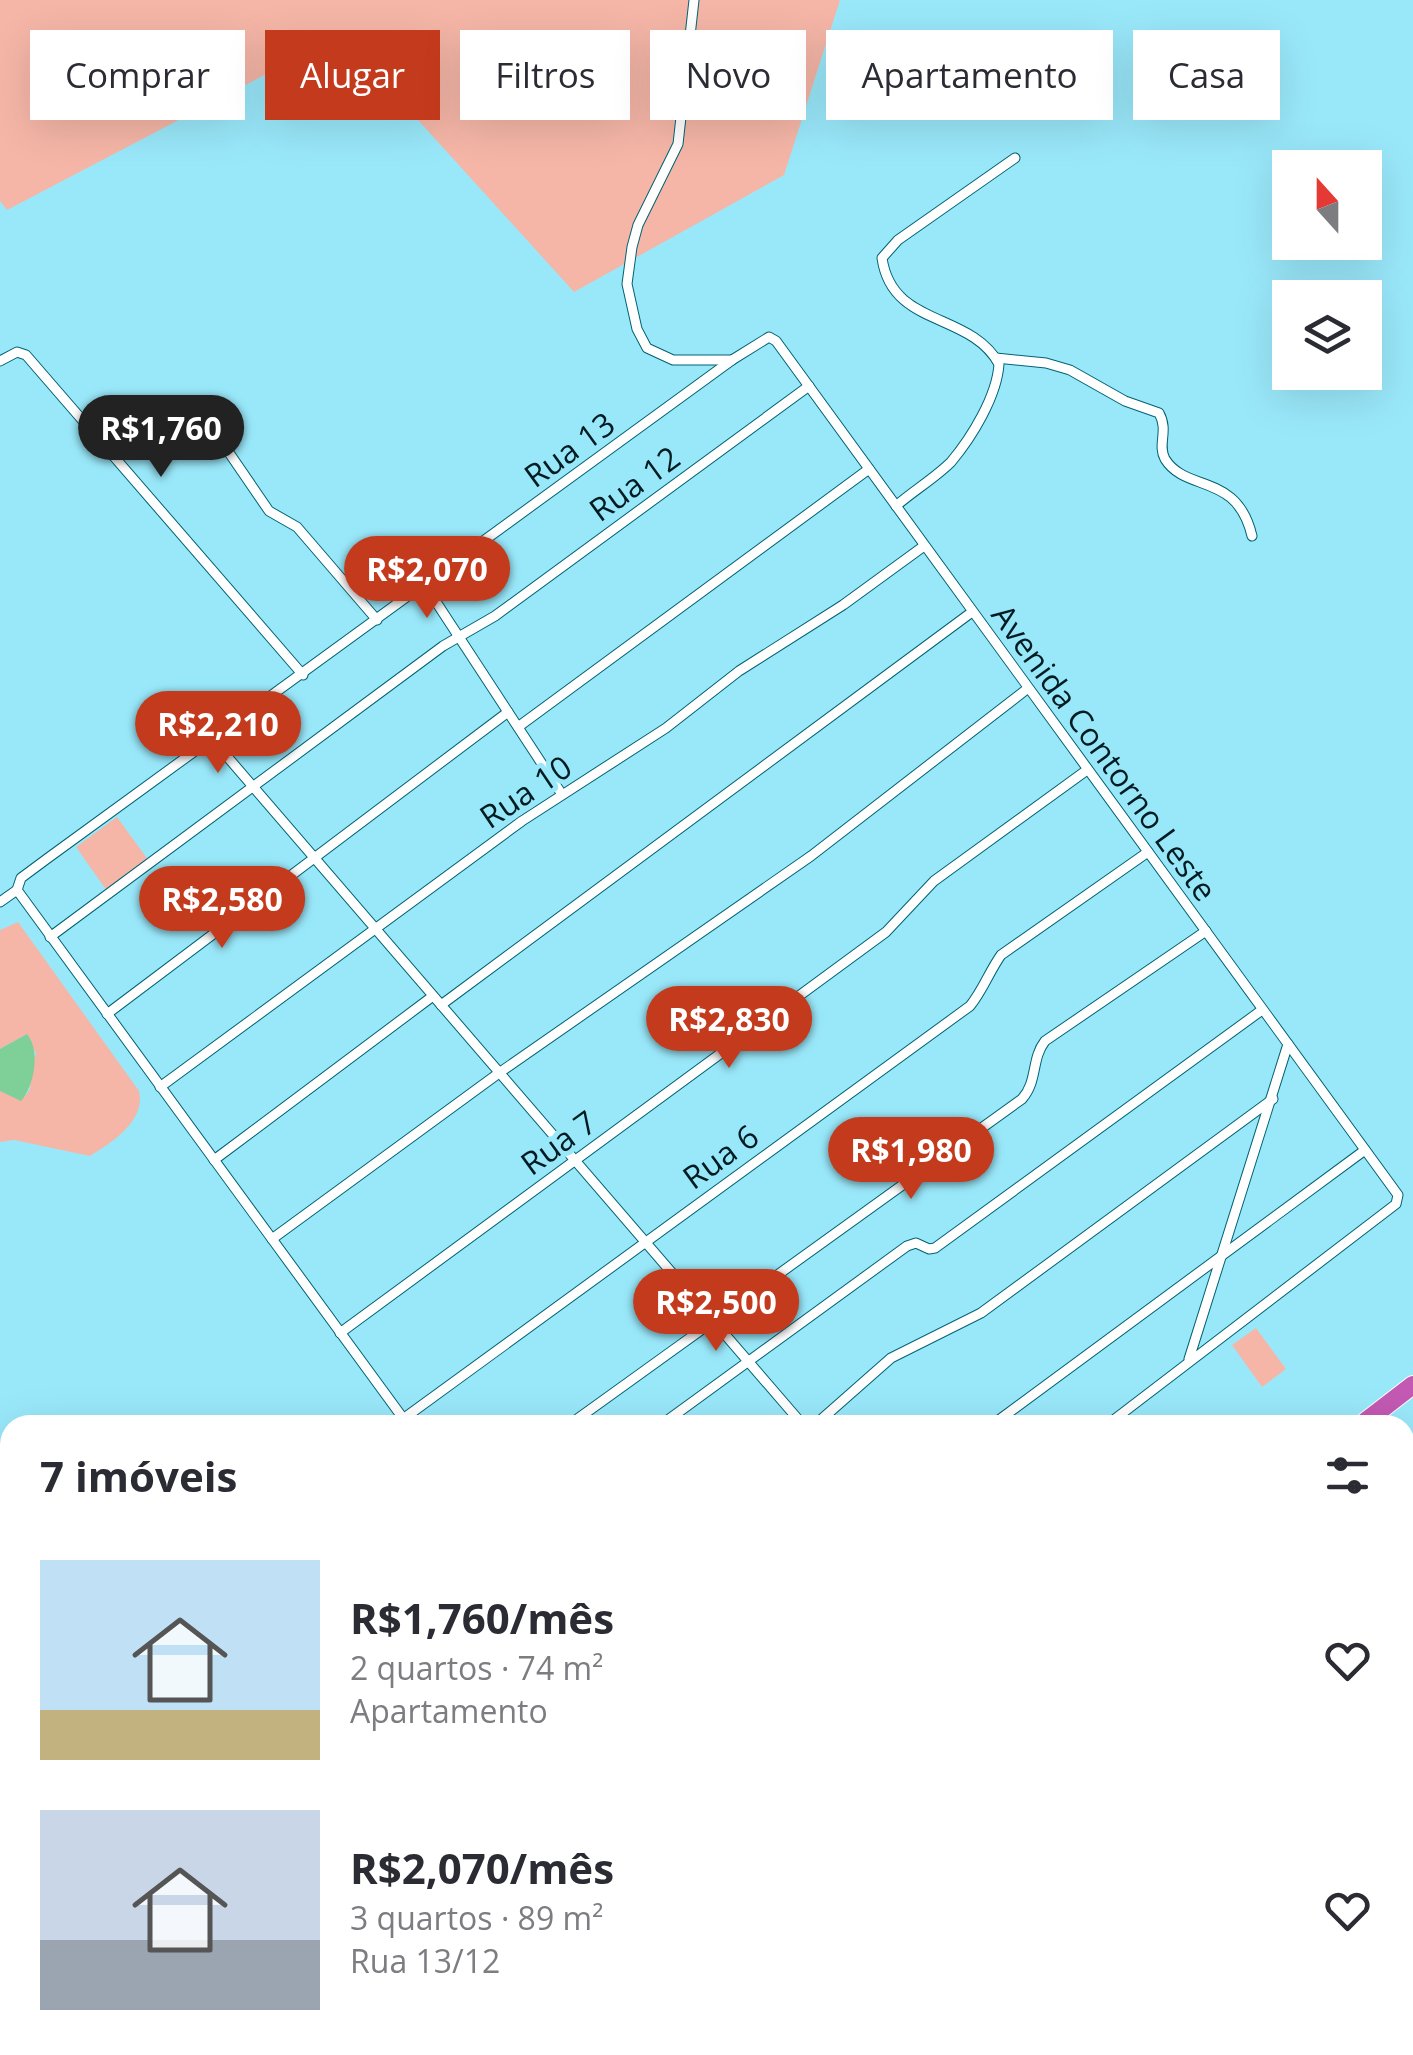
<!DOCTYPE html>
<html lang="pt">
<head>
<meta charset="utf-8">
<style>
	:root { --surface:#fff; --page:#f7f7f7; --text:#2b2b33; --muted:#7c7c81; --accent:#c43a1c }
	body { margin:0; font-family:"Open Sans",sans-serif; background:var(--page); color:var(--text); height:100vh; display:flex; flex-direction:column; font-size:38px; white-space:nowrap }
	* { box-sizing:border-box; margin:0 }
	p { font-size:32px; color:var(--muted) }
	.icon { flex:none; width:55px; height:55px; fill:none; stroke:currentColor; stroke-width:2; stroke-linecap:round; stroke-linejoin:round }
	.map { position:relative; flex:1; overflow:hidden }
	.sheet { position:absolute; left:0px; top:1415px; width:1415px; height:640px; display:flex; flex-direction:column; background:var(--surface); border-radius:30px 30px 0 0; box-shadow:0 10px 40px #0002 }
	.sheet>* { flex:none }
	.hud { position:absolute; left:30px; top:30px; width:1355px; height:90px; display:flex; gap:20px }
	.needle { width:65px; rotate:339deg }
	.buttons { position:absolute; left:1272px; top:150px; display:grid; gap:20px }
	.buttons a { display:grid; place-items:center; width:110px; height:110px; border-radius:0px; background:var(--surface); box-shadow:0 10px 40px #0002; font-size:50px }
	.price { position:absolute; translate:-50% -85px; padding:0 22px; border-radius:35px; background:var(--accent); color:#fff; font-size:32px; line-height:65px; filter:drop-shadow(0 2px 5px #0008) }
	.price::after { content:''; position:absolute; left:50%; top:60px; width:30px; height:22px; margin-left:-15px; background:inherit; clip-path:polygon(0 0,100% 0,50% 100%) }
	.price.selected { background:#222; color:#fff }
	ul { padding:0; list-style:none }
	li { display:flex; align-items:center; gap:30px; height:250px; padding:0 40px }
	li span { display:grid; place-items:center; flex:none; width:280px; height:200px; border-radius:0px; color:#555 }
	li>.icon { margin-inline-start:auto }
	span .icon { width:120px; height:120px; fill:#fffc; stroke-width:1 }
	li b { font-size:42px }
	h2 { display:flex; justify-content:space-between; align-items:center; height:120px; padding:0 40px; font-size:42px }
	.chip { padding:0 35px; border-radius:0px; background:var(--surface); box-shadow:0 10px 40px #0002; font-size:35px; line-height:90px }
	.chip.selected { background:var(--accent); color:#fff }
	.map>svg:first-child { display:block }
	.green { fill:#f5b6a7 }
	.water { fill:#7ed098 }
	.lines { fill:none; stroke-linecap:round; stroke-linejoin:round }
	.street-casing { stroke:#006272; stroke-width:11 }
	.secondary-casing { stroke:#006272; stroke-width:15 }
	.highway-casing { stroke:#fff; stroke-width:20 }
	.street { stroke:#fff; stroke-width:9 }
	.secondary { stroke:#fff; stroke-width:12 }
	.highway { stroke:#c359b3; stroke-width:18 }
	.labels { text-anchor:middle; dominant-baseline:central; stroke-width:10; stroke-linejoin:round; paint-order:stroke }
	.street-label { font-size:32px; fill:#001c22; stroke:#99e8fa }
</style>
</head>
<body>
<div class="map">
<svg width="1413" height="2055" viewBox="0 0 1413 2055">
	<rect width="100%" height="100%" fill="#99e8fa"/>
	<g class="green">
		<polygon points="0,0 840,0 784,175 574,292 341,35 7,210 0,201"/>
		<polygon points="117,817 149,861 107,891 76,847"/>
		<path d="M18,922L139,1091C146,1121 112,1142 90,1156L14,1140L0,1142V1091L26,1095L30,1089L31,1067L36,1054L27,1034L0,1049V930Z"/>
		<polygon points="1256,1328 1286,1369 1262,1387 1232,1345"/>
	</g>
	<path class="water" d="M27,1034C41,1051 34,1086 21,1101L0,1091V1049Z"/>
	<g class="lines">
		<defs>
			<g id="street">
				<polyline points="694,0 678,144 638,225 632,247 627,284 637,329 647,348 673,360 732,360"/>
				<path d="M996,358L1046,363L1070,370L1125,401L1159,413C1169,431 1157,444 1165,459C1186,493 1237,472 1252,536"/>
				<polyline points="0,361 17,352 26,355 303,675"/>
				<polyline points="221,441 269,511 297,527 377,620"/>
				<path d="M896,506C913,491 935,478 951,462C972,437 997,396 999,364C970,311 892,328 882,258L898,240L1015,158"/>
				<polyline points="425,585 561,793"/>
				<polyline points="518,727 869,469"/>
				<polyline points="212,739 803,1425"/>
				<polyline points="17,890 408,1425"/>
				<polyline points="0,902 17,890 21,878 48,858 732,360 769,337 776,341 1398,1195 1396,1204 1107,1425"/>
				<polyline points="50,937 443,646 495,616 809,386"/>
				<polyline points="441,1005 972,612"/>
				<polyline points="107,1014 508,712"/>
				<polyline points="160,1087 522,821 666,728 739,671 843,605 924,546"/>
				<polyline points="214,1160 433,996"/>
				<polyline points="272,1239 499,1073 811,856 1027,689"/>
				<polyline points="340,1333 886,932 934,881 1087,770"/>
				<polyline points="1189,1359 1288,1044"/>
				<path d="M403,1419L970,1006C983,990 989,972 1001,955L1148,852"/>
				<path d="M569,1425L1022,1099C1038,1081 1031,1059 1045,1041L1206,931"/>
				<polyline points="661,1425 907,1246 916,1243 929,1249 935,1248 1262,1010"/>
				<polyline points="815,1425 891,1358 981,1313 1273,1099"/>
				<polyline points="992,1425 1365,1150"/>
				<polyline points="950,2045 957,2055"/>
				<polyline points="984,2045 992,2055"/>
				<polyline points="1072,2045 1081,2055"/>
				<polyline points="1184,2045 1191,2055"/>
				<polyline points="867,2054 879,2045"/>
				<polyline points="748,2055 761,2045"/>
				<polyline points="1017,2055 1030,2045"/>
			</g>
			<g id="secondary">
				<polyline points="1405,1635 1413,1644"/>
				<polyline points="1405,1683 1413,1693"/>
			</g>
			<g id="highway">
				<polyline points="1361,1425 1413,1385"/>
				<polyline points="1405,1458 1413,1452"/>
				<polyline points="539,2055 552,2045"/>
				<polyline points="628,2055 641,2045"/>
			</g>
		</defs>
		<use href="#street" class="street-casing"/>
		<use href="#secondary" class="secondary-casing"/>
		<use href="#highway" class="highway-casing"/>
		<use href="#street" class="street"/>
		<use href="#secondary" class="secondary"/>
		<use href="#highway" class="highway"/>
	</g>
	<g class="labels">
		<g class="street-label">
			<text transform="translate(569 449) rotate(-36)">Rua 13</text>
			<text transform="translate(634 483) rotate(-36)">Rua 12</text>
			<text transform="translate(1105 752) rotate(54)">Avenida Contorno Leste</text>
			<text transform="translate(525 791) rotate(-34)">Rua 10</text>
			<text transform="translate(558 1142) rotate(-36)">Rua 7</text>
			<text transform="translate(720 1156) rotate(-36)">Rua 6</text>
		</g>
	</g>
</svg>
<div class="buttons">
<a><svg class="needle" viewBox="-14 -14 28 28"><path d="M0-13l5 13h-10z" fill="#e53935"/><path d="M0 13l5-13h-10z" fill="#7c7c81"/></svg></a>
<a><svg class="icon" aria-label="layers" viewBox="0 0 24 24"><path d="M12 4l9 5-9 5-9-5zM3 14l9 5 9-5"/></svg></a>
</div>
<b class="price selected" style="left:161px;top:480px">R$1,760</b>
<b class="price" style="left:427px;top:621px">R$2,070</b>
<b class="price" style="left:218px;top:776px">R$2,210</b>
<b class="price" style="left:222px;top:951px">R$2,580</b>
<b class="price" style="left:729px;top:1071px">R$2,830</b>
<b class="price" style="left:911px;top:1202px">R$1,980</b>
<b class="price" style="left:716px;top:1354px">R$2,500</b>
<div class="hud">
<a class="chip">Comprar</a>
<a class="chip selected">Alugar</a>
<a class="chip">Filtros</a>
<a class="chip">Novo</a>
<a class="chip">Apartamento</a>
<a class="chip">Casa</a>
</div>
<section class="sheet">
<h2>7 imóveis<svg class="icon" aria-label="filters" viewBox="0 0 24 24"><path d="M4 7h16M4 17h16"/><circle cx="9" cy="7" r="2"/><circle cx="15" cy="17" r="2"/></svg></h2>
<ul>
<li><span style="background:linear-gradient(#bfe0f5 75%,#c2b280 0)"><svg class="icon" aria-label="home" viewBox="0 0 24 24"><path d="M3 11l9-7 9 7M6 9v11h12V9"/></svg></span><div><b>R$1,760/mês</b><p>2 quartos · 74 m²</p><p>Apartamento</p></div><svg class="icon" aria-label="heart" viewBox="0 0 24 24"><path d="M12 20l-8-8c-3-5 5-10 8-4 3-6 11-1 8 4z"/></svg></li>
<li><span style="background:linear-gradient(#c9d6e8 65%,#9aa5b1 0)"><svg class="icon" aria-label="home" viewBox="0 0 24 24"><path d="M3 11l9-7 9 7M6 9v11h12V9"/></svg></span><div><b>R$2,070/mês</b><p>3 quartos · 89 m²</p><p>Rua 13/12</p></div><svg class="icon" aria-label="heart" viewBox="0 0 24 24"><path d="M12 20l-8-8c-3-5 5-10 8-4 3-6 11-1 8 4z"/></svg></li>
</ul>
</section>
</div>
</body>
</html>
